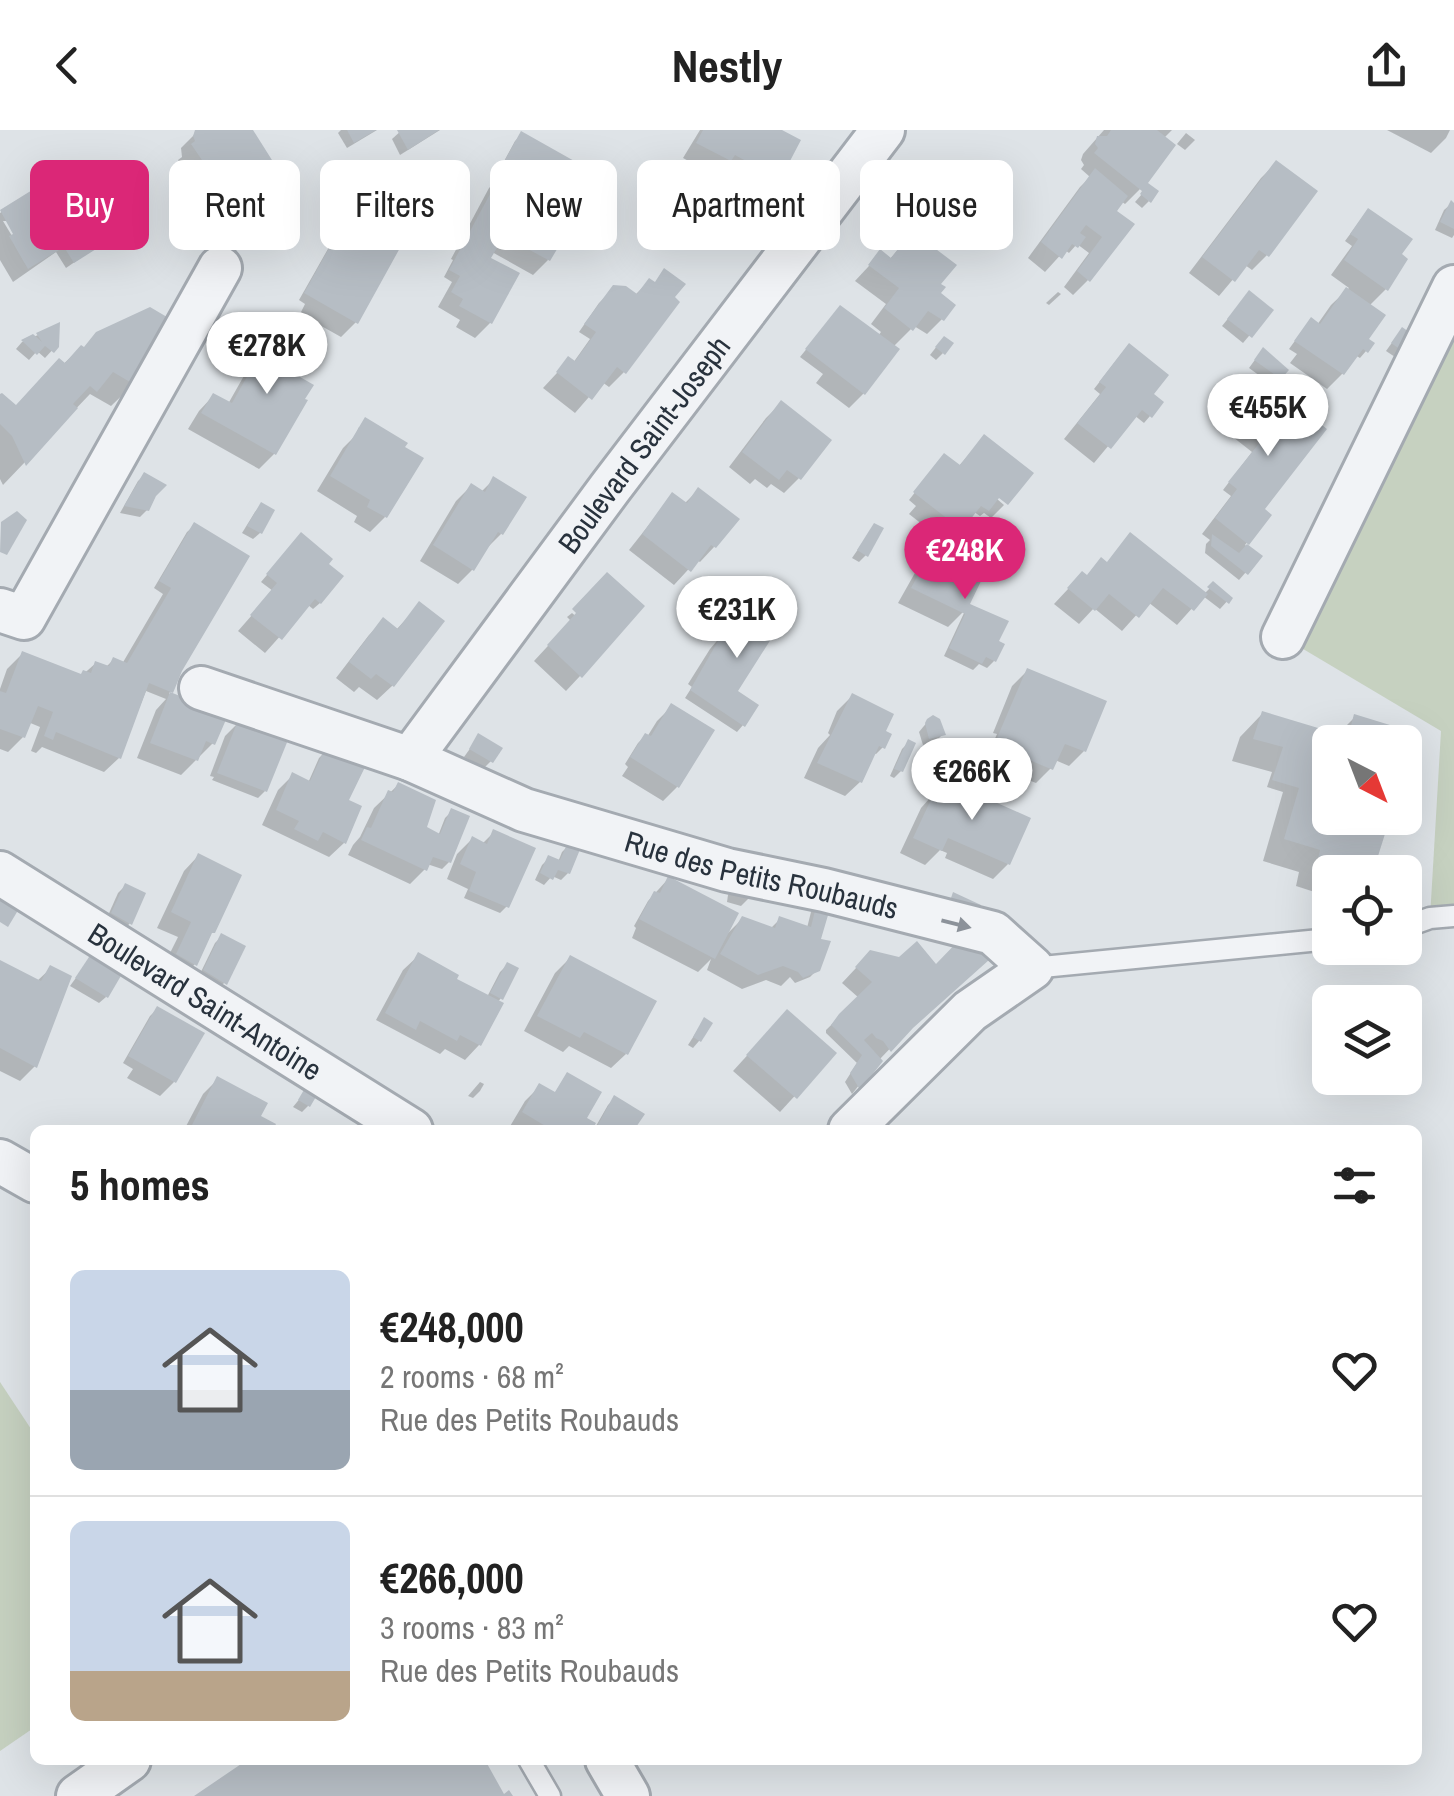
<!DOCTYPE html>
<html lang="en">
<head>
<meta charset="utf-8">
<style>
	:root { --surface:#fff; --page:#f2f2f2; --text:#222; --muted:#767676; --line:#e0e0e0; --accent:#db2777 }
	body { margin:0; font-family:"Archivo Narrow",sans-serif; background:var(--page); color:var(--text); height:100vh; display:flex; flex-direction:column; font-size:38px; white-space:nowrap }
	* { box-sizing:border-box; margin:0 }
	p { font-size:32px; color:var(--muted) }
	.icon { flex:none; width:55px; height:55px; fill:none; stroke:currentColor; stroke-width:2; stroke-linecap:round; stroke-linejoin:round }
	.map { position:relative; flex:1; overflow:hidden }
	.panel { position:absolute; left:30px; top:995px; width:1392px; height:640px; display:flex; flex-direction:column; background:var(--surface); border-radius:15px; box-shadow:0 10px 40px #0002 }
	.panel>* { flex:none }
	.banner { position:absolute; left:30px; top:30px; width:1395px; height:90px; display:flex; gap:20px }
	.needle { width:65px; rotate:138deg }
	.fabs { position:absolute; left:1312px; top:595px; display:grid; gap:20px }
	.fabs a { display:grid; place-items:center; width:110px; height:110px; border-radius:15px; background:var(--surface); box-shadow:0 10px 40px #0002; font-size:50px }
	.price { position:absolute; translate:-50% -85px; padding:0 22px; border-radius:35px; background:#fff; color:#222; font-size:32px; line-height:65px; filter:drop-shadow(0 2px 5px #0008) }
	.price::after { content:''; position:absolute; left:50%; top:60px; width:30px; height:22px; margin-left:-15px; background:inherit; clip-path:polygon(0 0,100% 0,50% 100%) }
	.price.selected { background:var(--accent); color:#fff }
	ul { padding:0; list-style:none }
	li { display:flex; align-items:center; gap:30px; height:250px; padding:0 40px }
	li+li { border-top:2px solid var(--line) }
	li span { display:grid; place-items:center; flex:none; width:280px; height:200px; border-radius:15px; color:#555 }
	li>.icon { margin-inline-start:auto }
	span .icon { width:120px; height:120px; fill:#fffc; stroke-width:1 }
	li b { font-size:42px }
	h2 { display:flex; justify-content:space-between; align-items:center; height:120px; padding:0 40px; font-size:42px }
	.chip { padding:0 35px; border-radius:15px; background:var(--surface); box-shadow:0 10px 40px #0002; font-size:35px; line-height:90px }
	.chip.selected { background:var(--accent); color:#fff }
	header { display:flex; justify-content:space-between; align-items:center; height:130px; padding:0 40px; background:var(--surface); font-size:45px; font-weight:700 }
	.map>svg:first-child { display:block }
	.green { fill:#c6d1c0 }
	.shadow { fill:#0003; fill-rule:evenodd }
	.building { fill:#b6bdc4 }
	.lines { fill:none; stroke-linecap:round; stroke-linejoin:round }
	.service-casing { stroke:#a4aab1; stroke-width:25 }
	.minor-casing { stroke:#a4aab1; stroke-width:48 }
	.service { stroke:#f1f3f6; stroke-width:20 }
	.minor { stroke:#f1f3f6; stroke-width:42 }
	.oneway { fill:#8c929a }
	.labels { text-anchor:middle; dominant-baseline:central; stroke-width:8; stroke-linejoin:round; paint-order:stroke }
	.street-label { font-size:30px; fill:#28323d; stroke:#eef2f5 }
</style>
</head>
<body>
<header><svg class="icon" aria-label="back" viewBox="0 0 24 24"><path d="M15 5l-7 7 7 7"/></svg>Nestly<svg class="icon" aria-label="share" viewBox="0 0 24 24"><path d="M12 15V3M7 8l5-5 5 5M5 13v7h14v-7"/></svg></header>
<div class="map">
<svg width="1454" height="1666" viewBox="0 0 1454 1666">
	<rect width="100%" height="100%" fill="#dee3e7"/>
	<g class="green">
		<polygon points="1454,157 1454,786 1430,788 1441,601 1283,507"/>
		<polygon points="0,1252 35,1305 35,1597 0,1621"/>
	</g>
	<g class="shadow">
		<polygon points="199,0 250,0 296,73 290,80 253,97 241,80 233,87 227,79 216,87 178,30 182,27 181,18"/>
		<polygon points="341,0 377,0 347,18 338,3"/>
		<polygon points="402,0 440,0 400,25 392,9"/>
		<polygon points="700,0 777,0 778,48 763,63 720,39 714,45 683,28"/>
		<polygon points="1104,0 1172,0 1164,8 1173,15 1140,59 1125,74 1121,71 1088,150 1073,165 1064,157 1089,123 1077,114 1069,123 1065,120 1045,142 1028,128 1080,57 1090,47 1081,39 1084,35 1081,30 1083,24"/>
		<polygon points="1387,0 1450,0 1446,8 1431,23"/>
		<polygon points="1186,3 1195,10 1185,20 1177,14"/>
		<polygon points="522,4 563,51 548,66 541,62 531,82 548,130 533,145 492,122 488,129 517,144 490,193 475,208 456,197 460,190 438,177 452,152 444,147 453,130 451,129 489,58 499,48 496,46 515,11"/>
		<polygon points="1276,33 1267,125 1252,140 1245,135 1219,166 1189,143 1261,48"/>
		<polygon points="455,44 452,72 445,79 436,74 448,51"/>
		<polygon points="1142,64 1149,71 1142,78 1135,72"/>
		<path d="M19,70L74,76L60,90V108L66,118L101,114L66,138L56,122L13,152L0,130V83ZM3,91H9L18,116Z"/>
		<polygon points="1451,74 1454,76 1454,105 1452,108 1435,100 1444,80"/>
		<polygon points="361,85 356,192 341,207 300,184 305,174 299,170 337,103 343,96 347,99"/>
		<polygon points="1362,88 1398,125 1386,159 1369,176 1366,221 1360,228 1355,225 1342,244 1327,259 1290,233 1297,224 1289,219 1305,197 1317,195 1331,175 1349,158 1331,145 1352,116 1345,111"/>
		<polygon points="912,104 938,154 942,189 927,204 914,196 893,217 863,264 849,278 816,253 823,244 800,227 834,185 878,206 881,202 871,194 886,174 855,151 881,123 889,130"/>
		<polygon points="649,151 624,242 609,257 602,252 575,283 543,258 569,230 573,233 590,209 579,202 599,173 614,158 635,165"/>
		<polygon points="1058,162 1061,164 1049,175 1046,173"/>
		<polygon points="1243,170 1271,180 1243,213 1222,196"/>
		<polygon points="38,205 56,216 45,228 37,221 29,230 16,219 22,212"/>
		<polygon points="273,206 296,248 304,271 274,324 259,339 188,299 199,281 213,266 228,274 258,221"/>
		<polygon points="1396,207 1402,220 1395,227 1386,221"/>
		<polygon points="937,216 943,223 936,230 930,225"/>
		<polygon points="81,218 134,254 111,276 90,264 3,355 0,349 0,268 15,278"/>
		<polygon points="1122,223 1150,286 1144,293 1134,285 1094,333 1064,309 1100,264 1094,259"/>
		<polygon points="1257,227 1286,240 1269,257 1262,380 1268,385 1245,415 1260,426 1239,450 1205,423 1206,414 1210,410 1202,404 1231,366 1223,360 1252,322 1224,300 1267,251 1249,238"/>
		<polygon points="781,273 799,348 784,363 771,354 767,358 755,349 750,354 729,337 766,288"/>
		<polygon points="359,297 385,387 370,402 354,392 357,386 317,361 343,318 355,306"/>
		<polygon points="984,307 997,369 1004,375 991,388 984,383 980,386 974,382 946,413 909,384 916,376 909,370 938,333 958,337"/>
		<polygon points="145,345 154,365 147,380 140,387 120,383 138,351"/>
		<polygon points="493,350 501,404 485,420 472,440 458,454 420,431 456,371 471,356 481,362"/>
		<polygon points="698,360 714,417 700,432 697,430 674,455 629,420 652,391 684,374"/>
		<polygon points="261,375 260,403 253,409 242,403 255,382"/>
		<polygon points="194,396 180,540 169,564 213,613 181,645 137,628 156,580 166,569 146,561 119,628 104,642 42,617 36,623 31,621 40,597 28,592 23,607 8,622 0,619 0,559 7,539 22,524 80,547 96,533 106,537 113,530 122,534 163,464 154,458 187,402"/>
		<polygon points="874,396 866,425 859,432 852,428"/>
		<polygon points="295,412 325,434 320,473 313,479 308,475 265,523 238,501 273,461 261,452"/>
		<polygon points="931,426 980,447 963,482 948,497 898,473 916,441"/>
		<polygon points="1107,434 1204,464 1213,455 1230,468 1220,479 1203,466 1177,495 1148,472 1122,501 1094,478 1079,494 1054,474 1082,444 1086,447"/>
		<polygon points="607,446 580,546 566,561 534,531 571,491 567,487 572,483 586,495"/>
		<polygon points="755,471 735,562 743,595 737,602 685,568 692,557 688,554 710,519 733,492"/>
		<polygon points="419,475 392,556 377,570 359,557 354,562 336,548 369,505 383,491 396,500"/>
		<polygon points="971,476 996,512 994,531 987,538 979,534 973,540 944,526 964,483"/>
		<polygon points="1027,541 1084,621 1069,636 1055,630 1051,638 1036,653 1013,644 1017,634 989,622 997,604 993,603 1012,556"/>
		<polygon points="852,566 883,602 883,617 876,624 873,623 860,652 845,666 804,648 818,618 830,605 828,603 837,581"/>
		<polygon points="672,576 677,657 663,671 622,646 628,637 625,634 638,613 645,606 647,607 657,591"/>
		<polygon points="1262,584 1336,606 1355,587 1413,605 1405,630 1405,612 1330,612 1330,688 1387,688 1371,742 1330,742 1330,767 1296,756 1299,742 1263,731 1283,662 1267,657 1272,642 1232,631 1240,607"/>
		<polygon points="240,591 265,661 258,668 212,650 214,647 210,646 225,606"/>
		<polygon points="928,591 943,604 936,611 923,615 919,602"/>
		<polygon points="479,606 491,631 484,638 464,627"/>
		<polygon points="909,612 901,641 894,648 890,646 902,619"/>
		<polygon points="326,621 346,671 344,713 329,727 262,695 278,660 293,645 308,653 319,628"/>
		<polygon points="398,655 423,699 438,706 445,688 452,681 449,732 442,739 427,734 425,739 410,754 348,725 353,715 360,707 374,678"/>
		<polygon points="933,661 959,672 1008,734 993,749 945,728 947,723 940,720 925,735 900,723 921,678 929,669"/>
		<polygon points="494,702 507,776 500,783 464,768 468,759 447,749 457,724 472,709 482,714"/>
		<polygon points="569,715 568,743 561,750 552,746 544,755 535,750 542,735 549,728 558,732 562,722"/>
		<polygon points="198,726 195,834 180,849 162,839 178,807 157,798 184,741"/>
		<polygon points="668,749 727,804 742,789 770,799 780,789 807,798 811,782 818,775 818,839 810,847 795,853 790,847 781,856 766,850 742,859 707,840 711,829 698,842 632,808 636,798 634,796 648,771"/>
		<polygon points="125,756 130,793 124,800 106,790 118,763"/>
		<polygon points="735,758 750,763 748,769 741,776 727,772 728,765"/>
		<polygon points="222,806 224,853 218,860 198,848 215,813"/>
		<polygon points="870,823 936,837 902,906 879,930 852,964 845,952 857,933 826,903 826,900 859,868 842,853"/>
		<polygon points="418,826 454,850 487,867 500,842 507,835 501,868 497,873 479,915 465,930 445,919 440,924 376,890 403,840"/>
		<polygon points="91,827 106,867 99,873 70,856"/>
		<polygon points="570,828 626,924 611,938 569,916 563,922 524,901 555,843"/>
		<polygon points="0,833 36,852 51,838 35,936 20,951 0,941"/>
		<polygon points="157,879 174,952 160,966 127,948 133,939 123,933 150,886"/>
		<polygon points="704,890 699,911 693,918 688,915"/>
		<polygon points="773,897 834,923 780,982 733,941"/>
		<polygon points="568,945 583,989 596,996 608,975 615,968 631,1000 513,1000 509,998 525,971 540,956 554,964"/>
		<polygon points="218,949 257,987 270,1000 184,1000 203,964"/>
		<polygon points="480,952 484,954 480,961 473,968 468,966"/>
		<polygon points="306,961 308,976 302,982 293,977"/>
	</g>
	<g class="building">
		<polygon points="195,0 253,0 299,73 261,92 243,66 232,74 191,14 195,11 193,6"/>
		<polygon points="347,0 376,0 354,13"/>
		<polygon points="397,0 439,0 408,20"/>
		<polygon points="703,0 782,0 801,10 780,50 735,25 731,31 696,13"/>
		<polygon points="1111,0 1157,0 1176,15 1148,53 1159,61 1151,73 1140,64 1142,61 1094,23 1098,18 1095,14 1097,6 1107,6"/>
		<polygon points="521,1 576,32 565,53 552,46 534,81 569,99 550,131 504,106 491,128 520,143 492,194 459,176 463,169 451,162 460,146 449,140 503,40 500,39"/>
		<polygon points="1276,30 1318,61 1269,127 1259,120 1235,152 1202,127"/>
		<polygon points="1095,38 1128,66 1117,81 1135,94 1090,152 1077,141 1102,107 1086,95 1080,103 1086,107 1078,118 1072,114 1062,129 1041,112"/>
		<polygon points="455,41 467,48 454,74 441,67"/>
		<polygon points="58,44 77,77 62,87 70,101 62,106 66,113 94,98 104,114 74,133 64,117 28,139 9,106 13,104 0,80"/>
		<polygon points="1451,70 1454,73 1454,99 1440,92"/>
		<polygon points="1368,78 1413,109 1402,124 1408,129 1388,161 1344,130 1358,109 1350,104"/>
		<polygon points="361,82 406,107 358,194 304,163 343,93 351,98"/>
		<polygon points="912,101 957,135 941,154 946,157 941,163 956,175 944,191 928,181 913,201 884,178 899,158 868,135 880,119 891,128"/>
		<polygon points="664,138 686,154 675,167 680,172 626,244 617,237 592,270 556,242 568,226 575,231 596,202 584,194 613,155 626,156 637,164 649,148 655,152"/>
		<polygon points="1346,157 1386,185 1369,209 1375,213 1368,223 1363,219 1344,245 1294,211 1311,187 1320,194"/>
		<polygon points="1249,160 1274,180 1252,208 1227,189"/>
		<polygon points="840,175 900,219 865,265 805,219"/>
		<polygon points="150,177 172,190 135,255 113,242 97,262 90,256 73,274 78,278 26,336 12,306 0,294 0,264 2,263 16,275 59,228 65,233 81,215 84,217 96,202"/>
		<polygon points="60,192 59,217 54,223 45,216 37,225 21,210 33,204 42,212 36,203"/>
		<polygon points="1402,197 1412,204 1404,222 1391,213"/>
		<polygon points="272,203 312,226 300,247 314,255 305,269 308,270 276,325 201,283 213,263 232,273"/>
		<polygon points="944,206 954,213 945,225 935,217"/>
		<polygon points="1129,213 1169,245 1154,264 1164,272 1152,288 1142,280 1111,319 1077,293 1106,257 1099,252"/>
		<polygon points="1263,217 1289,240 1281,249 1254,230"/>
		<polygon points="1264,250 1327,299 1265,379 1272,385 1249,415 1215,388 1237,359 1228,352 1265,306 1236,284"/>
		<polygon points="781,270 832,310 801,350 787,340 779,350 742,322"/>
		<polygon points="365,287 408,313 405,317 424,328 387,388 367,377 370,370 330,346"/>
		<polygon points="984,304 1034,343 1008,375 999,368 989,381 981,376 962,400 913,362 944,323 960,335"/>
		<polygon points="144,342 167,355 156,366 149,381 124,376"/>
		<polygon points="493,346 527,367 503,405 498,402 474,441 433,415 471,353 485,362"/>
		<polygon points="698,357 740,389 716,418 711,415 691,442 642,404 672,362 687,373"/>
		<polygon points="261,372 275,380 262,404 247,396"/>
		<polygon points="17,381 27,390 7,425 0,422 1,392"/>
		<polygon points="194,392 250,426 182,541 173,563 149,553 121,629 56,602 53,610 44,606 53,582 38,576 25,608 0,599 0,561 6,563 22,521 81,544 83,540 91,543 95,531 109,536 113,527 127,533 171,458 159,451"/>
		<polygon points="874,393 884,398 868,427 857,420"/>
		<polygon points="301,402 333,429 329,434 344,446 321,474 315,469 282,510 250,485 277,453 266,444"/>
		<polygon points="1130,402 1208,464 1194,481 1163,458 1139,488 1109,464 1095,481 1067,458 1082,441 1087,445 1101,427 1107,432"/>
		<polygon points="1212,404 1239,423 1247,414 1263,426 1248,445 1211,416"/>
		<polygon points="988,417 1000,427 982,449 970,474 1009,491 999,511 1005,514 996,532 986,527 982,534 949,518 965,484 911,458 930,423 952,434 963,420 975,430"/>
		<polygon points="607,442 645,476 582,548 547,515 576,483 572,479"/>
		<polygon points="1213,451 1233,468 1229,474 1207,457"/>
		<polygon points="755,468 785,487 738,561 759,575 745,597 690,560 718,511 714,509 725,491 731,495 739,482 744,485"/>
		<polygon points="419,471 445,491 394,557 376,544 371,549 349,532 383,487 398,499"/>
		<polygon points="1027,538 1107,571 1086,622 1065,614 1053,640 994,615"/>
		<polygon points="170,562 228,585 215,615 206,611 198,631 150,613"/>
		<polygon points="852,563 894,584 886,601 892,604 885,619 879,616 862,653 817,633"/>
		<polygon points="671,573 715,600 679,658 630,627 645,603 651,606"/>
		<polygon points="1262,581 1348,607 1354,584 1416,603 1406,636 1405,612 1330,612 1330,688 1390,688 1373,742 1344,742 1317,734 1320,720 1284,709 1299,658 1272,650 1283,617 1253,609"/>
		<polygon points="933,585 940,589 946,605 929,609 925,593 927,589"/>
		<polygon points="239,588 290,605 267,662 217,643"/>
		<polygon points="478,603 503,618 493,633 469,619"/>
		<polygon points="908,609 916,613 903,642 894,639"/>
		<polygon points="325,618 366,635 349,670 362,676 346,714 323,702 318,711 294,699 299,691 276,680 292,642 310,651"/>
		<polygon points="941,648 1031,688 1010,735 948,708 942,721 913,708"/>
		<polygon points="398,652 436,670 427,697 440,704 451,678 470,686 451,733 433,727 427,741 361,710 367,697 371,698 388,660 393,662"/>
		<polygon points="493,699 536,718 509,778 469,761 476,742 460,734 472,706 487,714"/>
		<polygon points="568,712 581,717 570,744 558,740 553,750 540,743 548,725 560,730"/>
		<polygon points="198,723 242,745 215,803 212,803 197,836 176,824 191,792 171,782"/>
		<polygon points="668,746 739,783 715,829 639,789 654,761 660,763"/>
		<polygon points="125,753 146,763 132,795 111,783"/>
		<polygon points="953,762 981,775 979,781 951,768"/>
		<polygon points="0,766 20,777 8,797 0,792"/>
		<polygon points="817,772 831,775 821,809 831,811 820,841 803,848 798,842 783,836 758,845 720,824 742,786 775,798 779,786 811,797"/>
		<polygon points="221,803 246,816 227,855 203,840"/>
		<polygon points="963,806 999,821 913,898 891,922 883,911 876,908 872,903 864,910 883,931 860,960 850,943 862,925 831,895 839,884 872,852 855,837 870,820 899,827 917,811 936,834"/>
		<polygon points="418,822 459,845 457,849 504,873 481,916 460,905 457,911 420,891 416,900 385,883"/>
		<polygon points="91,824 122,844 108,868 75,848"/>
		<polygon points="570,825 657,871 628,925 584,902 580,908 537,886"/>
		<polygon points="0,830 41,851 50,835 72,846 37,938 0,918"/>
		<polygon points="507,832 519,838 503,870 490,863"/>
		<polygon points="157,876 205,903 176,953 128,926"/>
		<polygon points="787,879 837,923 797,969 746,925"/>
		<polygon points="704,887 713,893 701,912 693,907"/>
		<polygon points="567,942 602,962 587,988 596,993 592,1000 552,1000 522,982 539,953 555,962"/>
		<polygon points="217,946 268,973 261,986 276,994 273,1000 201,1000 192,995"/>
		<polygon points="305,958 317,965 310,977 298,970"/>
		<polygon points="614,965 645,984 634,1000 595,1000"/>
		<polygon points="247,1630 485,1630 504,1664 509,1660 513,1666 194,1666"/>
	</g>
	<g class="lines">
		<defs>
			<g id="service">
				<polyline points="1405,797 1430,788 1454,786"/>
				<polyline points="1032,838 1330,809"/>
				<polyline points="529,1630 550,1666"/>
			</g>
			<g id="minor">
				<polyline points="0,480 24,488 220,138"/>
				<polyline points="1283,507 1454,157"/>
				<path id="s1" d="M201,558L410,629L524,680L727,740L824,760L993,803L1032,838L970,881L850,1000"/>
				<path id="s2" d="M410,629L610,358L883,0"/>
				<path id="s3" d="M0,743L411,1000"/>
				<polyline points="0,1031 35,1051"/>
				<polyline points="607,1630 628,1666"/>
				<polyline points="78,1666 129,1630"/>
			</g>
		</defs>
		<use href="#service" class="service-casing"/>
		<use href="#minor" class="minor-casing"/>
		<use href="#service" class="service"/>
		<use href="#minor" class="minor"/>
	</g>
	<defs><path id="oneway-solid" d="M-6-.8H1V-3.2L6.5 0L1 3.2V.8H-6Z" transform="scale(2.5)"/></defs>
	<use class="oneway" href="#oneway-solid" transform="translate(956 794) rotate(14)"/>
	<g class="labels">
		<g class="street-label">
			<text stroke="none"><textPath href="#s2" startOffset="392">Boulevard Saint-Joseph</textPath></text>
			<text stroke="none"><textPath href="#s1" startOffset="592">Rue des Petits Roubauds</textPath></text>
			<text stroke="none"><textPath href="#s3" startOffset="242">Boulevard Saint-Antoine</textPath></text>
		</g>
	</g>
</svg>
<div class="fabs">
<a><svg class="needle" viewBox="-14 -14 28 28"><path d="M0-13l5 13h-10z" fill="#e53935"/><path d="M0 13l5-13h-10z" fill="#767676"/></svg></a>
<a><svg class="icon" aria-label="locate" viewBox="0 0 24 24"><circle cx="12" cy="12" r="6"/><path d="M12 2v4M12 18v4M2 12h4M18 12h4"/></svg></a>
<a><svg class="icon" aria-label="layers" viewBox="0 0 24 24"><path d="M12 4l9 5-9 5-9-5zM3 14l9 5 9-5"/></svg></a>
</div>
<b class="price" style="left:267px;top:267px">€278K</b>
<b class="price" style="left:1268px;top:329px">€455K</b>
<b class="price selected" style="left:965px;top:472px">€248K</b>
<b class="price" style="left:737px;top:531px">€231K</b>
<b class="price" style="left:972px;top:693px">€266K</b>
<div class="banner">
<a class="chip selected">Buy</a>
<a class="chip">Rent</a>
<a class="chip">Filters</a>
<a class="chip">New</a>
<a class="chip">Apartment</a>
<a class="chip">House</a>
</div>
<section class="panel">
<h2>5 homes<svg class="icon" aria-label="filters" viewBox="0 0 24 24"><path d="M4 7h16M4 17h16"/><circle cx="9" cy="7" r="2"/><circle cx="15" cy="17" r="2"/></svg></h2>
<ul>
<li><span style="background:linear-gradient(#c9d6e8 60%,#9aa5b1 0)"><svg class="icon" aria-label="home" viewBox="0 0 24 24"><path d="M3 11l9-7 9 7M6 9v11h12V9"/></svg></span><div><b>€248,000</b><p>2 rooms · 68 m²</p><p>Rue des Petits Roubauds</p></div><svg class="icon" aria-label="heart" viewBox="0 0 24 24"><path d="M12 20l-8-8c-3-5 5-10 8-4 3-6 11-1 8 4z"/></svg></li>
<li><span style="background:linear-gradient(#c9d6e8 75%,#b9a48a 0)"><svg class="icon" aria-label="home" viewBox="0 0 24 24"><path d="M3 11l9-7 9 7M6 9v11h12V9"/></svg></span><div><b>€266,000</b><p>3 rooms · 83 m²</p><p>Rue des Petits Roubauds</p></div><svg class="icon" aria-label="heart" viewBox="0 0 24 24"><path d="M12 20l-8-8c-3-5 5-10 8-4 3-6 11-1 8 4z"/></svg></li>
</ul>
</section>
</div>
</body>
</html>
